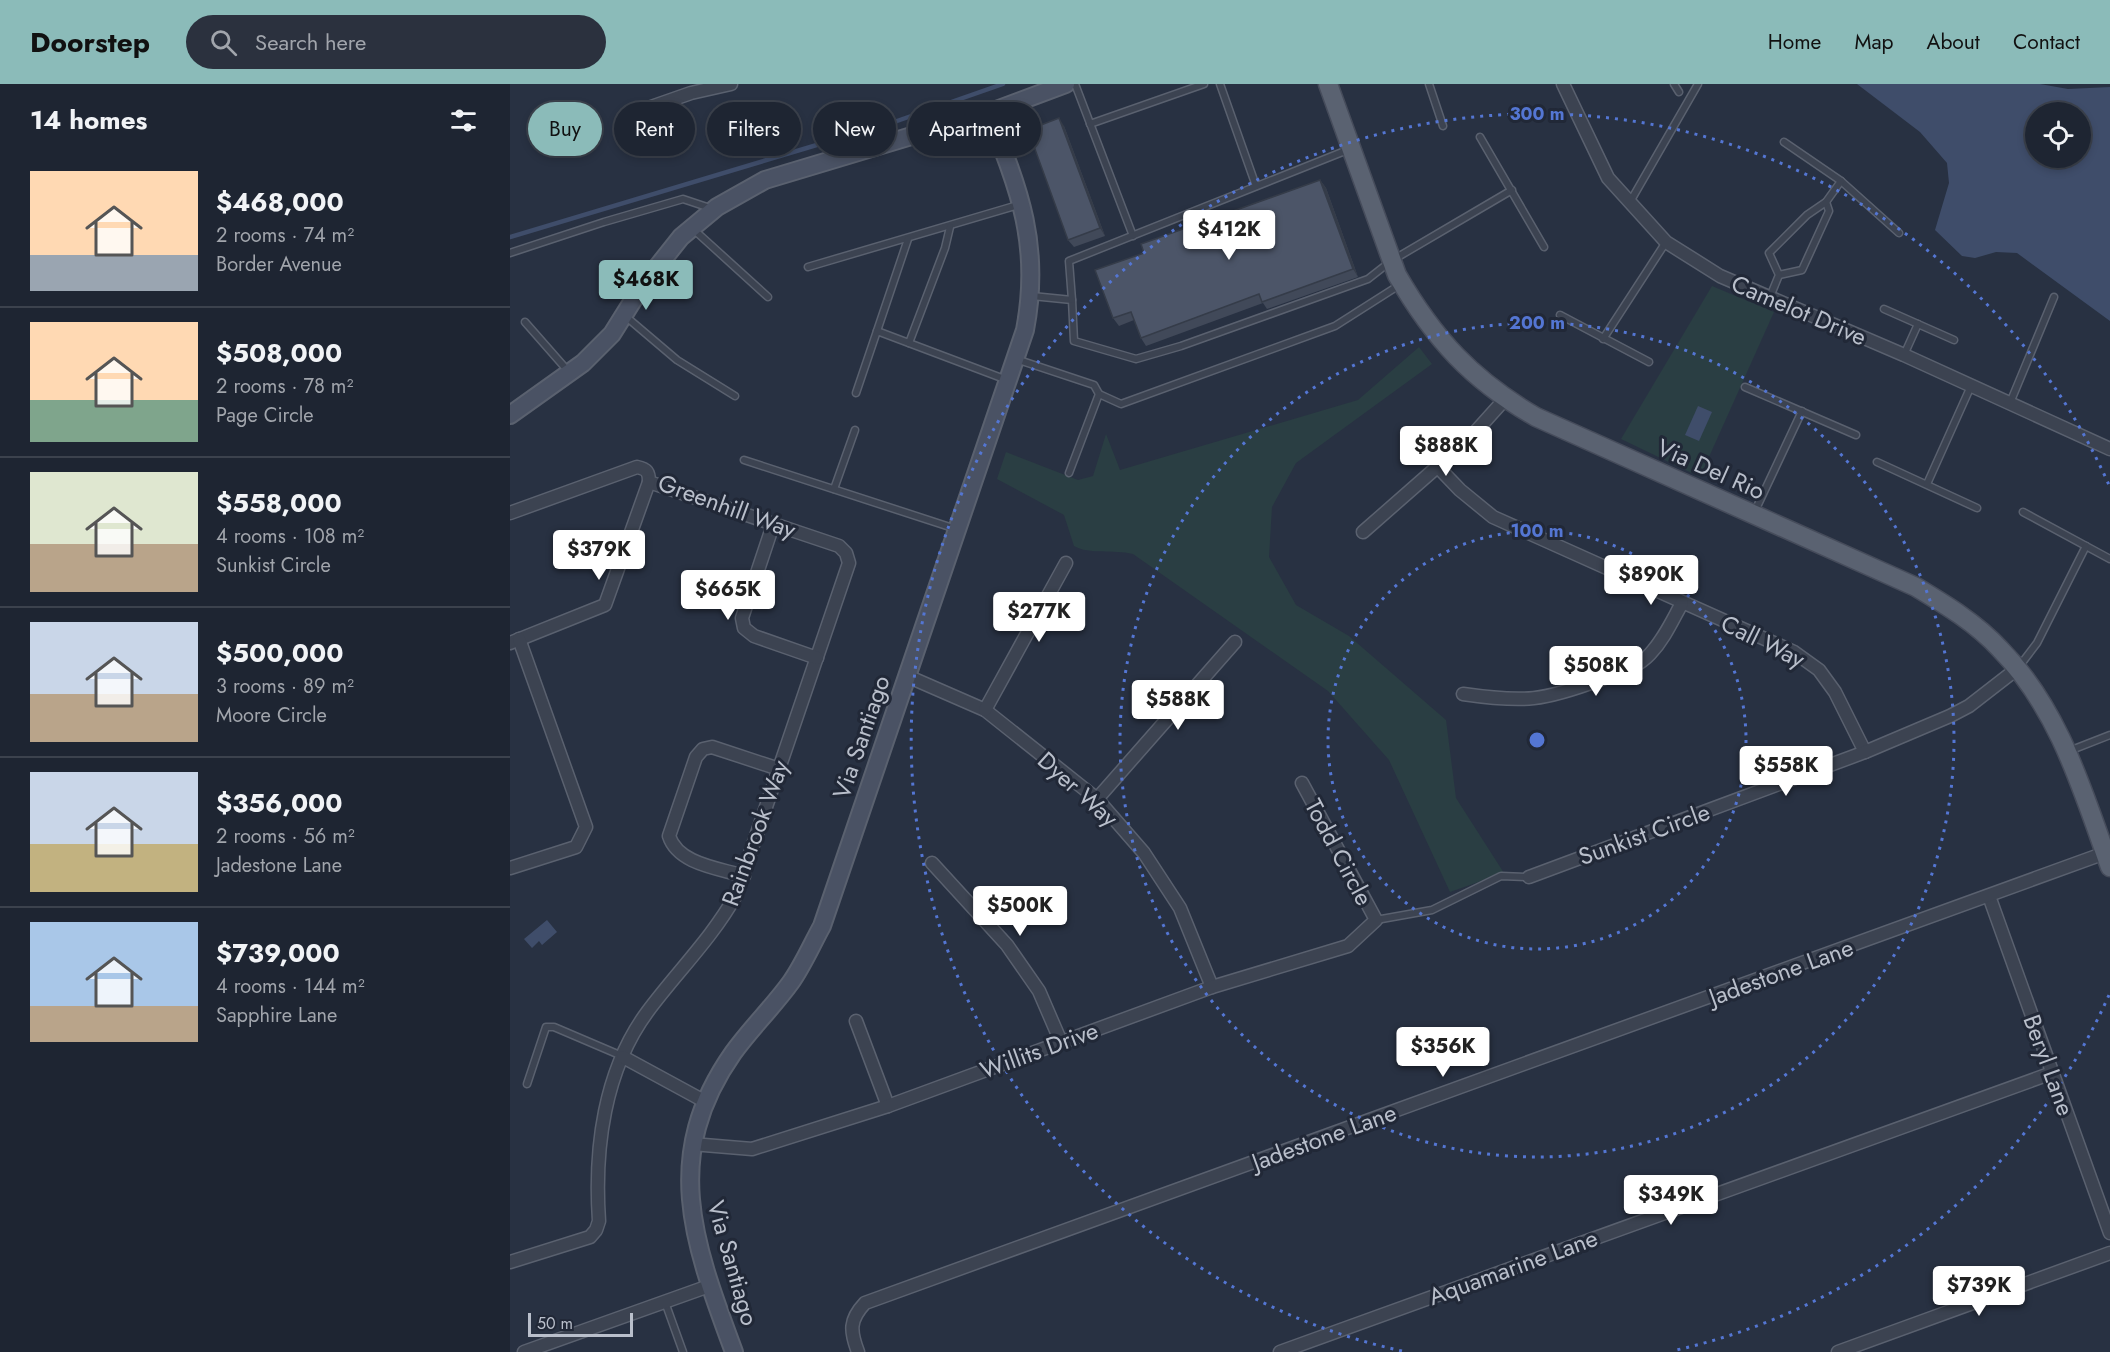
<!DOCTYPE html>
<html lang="en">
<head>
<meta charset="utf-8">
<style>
	:root { --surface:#1e2532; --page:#2b313e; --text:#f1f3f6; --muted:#a1a5ac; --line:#3c424d; --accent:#8bbbb9 }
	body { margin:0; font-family:Jost,sans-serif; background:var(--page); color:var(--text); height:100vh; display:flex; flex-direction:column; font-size:22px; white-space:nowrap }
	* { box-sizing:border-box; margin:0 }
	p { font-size:20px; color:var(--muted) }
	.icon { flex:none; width:33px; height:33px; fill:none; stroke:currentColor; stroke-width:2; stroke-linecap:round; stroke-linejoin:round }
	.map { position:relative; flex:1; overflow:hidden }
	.panel { display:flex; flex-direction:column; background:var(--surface); width:510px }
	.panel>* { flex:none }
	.hud { position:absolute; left:18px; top:18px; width:570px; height:54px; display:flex; gap:12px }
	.buttons { position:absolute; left:1515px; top:18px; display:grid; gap:12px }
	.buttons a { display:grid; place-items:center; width:66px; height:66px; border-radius:50%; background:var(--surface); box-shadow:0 3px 9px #0003,0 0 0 2px var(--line); font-size:30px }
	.scale { position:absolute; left:18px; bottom:15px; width:105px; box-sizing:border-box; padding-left:6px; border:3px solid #b9bfcb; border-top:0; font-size:16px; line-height:21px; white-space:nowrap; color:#b9bfcb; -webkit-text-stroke:4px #212837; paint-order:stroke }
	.price { position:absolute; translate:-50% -51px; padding:0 14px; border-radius:6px; background:#fff; color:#222; font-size:20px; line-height:39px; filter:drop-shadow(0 2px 3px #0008) }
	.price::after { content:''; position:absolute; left:50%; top:36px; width:18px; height:14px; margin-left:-9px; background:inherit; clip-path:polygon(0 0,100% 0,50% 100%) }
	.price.active { background:var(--accent); color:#111 }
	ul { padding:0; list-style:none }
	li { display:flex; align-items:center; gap:18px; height:150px; padding:0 30px }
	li+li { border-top:2px solid var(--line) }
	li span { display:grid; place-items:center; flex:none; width:168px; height:120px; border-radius:0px; color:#555 }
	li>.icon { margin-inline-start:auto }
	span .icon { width:72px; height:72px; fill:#fffc; stroke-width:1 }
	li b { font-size:26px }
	h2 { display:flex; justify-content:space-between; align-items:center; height:72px; padding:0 30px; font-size:26px }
	.chip { padding:0 21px; border-radius:27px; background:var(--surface); box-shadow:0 3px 9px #0003,0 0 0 2px var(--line); font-size:21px; line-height:54px }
	.chip.active { background:var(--accent); color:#111 }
	header { display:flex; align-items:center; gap:36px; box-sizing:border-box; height:84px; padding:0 30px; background:var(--accent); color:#111 }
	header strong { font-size:28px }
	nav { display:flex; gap:33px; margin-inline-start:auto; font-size:21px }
	.search { width:420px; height:54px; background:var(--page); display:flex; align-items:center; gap:15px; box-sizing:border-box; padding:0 21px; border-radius:33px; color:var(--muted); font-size:22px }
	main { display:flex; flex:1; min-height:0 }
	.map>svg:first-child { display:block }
	.green { fill:#2a3e43 }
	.water { fill:#3f4d6a; fill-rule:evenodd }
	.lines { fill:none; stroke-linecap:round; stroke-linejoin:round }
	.stream { stroke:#3f4d6a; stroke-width:4.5 }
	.lane-casing { stroke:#5a616f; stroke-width:9 }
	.street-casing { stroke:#5a616f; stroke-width:15 }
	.secondary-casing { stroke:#5a616f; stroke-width:20 }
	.primary-casing { stroke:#464c5b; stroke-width:21 }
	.lane { stroke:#3c4351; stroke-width:6 }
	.street { stroke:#3c4351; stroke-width:12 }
	.secondary { stroke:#4a5264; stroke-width:16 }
	.primary { stroke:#5a6271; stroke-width:18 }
	.wall { fill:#414959 }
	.shaded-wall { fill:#353c49 }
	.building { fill:#4c5568; stroke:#353c49; stroke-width:1.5 }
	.ring { fill:none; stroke:#5476d3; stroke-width:3; stroke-dasharray:3 6 }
	.labels { text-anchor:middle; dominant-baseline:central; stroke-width:6; stroke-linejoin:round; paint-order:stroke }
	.street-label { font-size:24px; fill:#b9bfcb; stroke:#212837 }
	.centre { fill:#5476d3; stroke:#212837; stroke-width:3 }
	.ring-label { font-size:18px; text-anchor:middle; font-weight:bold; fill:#5476d3; stroke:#212837; stroke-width:6; stroke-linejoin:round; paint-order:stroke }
</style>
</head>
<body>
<header>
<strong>Doorstep</strong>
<div class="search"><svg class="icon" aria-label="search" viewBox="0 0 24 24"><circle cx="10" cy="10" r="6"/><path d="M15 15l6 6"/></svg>Search here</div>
<nav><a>Home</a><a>Map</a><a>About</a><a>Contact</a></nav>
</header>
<main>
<section class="panel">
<h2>14 homes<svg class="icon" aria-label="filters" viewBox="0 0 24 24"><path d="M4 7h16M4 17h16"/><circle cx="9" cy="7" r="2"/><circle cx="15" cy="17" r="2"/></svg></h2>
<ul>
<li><span style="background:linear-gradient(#ffd9b3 70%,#9aa5b1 0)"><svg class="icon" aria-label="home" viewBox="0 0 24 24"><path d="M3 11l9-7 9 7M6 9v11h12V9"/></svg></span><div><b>$468,000</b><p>2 rooms · 74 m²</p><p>Border Avenue</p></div></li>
<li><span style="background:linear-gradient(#ffd9b3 65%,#7fa58c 0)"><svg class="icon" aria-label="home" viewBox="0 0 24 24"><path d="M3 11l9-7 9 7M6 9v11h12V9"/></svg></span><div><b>$508,000</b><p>2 rooms · 78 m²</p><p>Page Circle</p></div></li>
<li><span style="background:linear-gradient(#dfe7d0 60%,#b9a48a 0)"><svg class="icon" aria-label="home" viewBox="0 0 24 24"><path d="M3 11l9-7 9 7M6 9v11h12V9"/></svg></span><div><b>$558,000</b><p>4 rooms · 108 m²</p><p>Sunkist Circle</p></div></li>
<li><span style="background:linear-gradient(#c9d6e8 60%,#b9a48a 0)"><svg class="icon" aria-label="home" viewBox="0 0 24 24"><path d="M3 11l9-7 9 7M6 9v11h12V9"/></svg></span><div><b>$500,000</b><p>3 rooms · 89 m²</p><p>Moore Circle</p></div></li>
<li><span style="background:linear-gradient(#c9d6e8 60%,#c2b280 0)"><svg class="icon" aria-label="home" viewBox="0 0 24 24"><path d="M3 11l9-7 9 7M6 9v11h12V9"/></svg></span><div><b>$356,000</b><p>2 rooms · 56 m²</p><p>Jadestone Lane</p></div></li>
<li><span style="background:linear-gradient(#a9c7e8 70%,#b9a48a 0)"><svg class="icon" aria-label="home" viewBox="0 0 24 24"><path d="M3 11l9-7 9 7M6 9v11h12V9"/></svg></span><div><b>$739,000</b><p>4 rooms · 144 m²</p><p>Sapphire Lane</p></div></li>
</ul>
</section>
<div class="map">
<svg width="1600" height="1268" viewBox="0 0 1600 1268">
	<rect width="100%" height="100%" fill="#283142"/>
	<g class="green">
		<polygon points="1202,202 1264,228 1190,393 1111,355"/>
		<path d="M909,263L922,280L786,379L762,423L759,473L786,521L839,552L936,636L946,714L994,789L940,808L879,676L818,607L623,470C603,465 580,471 564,462L554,431L487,395L496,368L568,396L583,392L596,350L610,386L848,316Z"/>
	</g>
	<g class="water">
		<path d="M1347,0H1530L1558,5L1600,3V237L1507,169L1486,168L1465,174L1452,172L1425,146L1439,99L1437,79L1410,48ZM1526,28H1570V74H1526Z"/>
		<polygon points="1188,322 1202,328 1189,357 1175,351"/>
		<polygon points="37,836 47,848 32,861 29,857 22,864 14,855"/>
	</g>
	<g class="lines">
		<polyline class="stream" points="0,153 387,37 493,0"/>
		<defs>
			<g id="lane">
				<polyline points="565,0 623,152"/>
				<polyline points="710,0 746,102"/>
				<polyline points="919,0 933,42"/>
				<polyline points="1164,0 1169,8"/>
				<polyline points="580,40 694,0"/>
				<polyline points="970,53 1034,163"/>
				<polyline points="1274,58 1331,97 1389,149"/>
				<polyline points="1120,118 1188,0"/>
				<polyline points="182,144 258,213"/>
				<polyline points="0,169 94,138 173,115 203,125"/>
				<polyline points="298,183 508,121"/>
				<polyline points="1269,191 1292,186 1319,127 1316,118"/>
				<polyline points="522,212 562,216 564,257 626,275 671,262 858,195 881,177 1002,106"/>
				<polyline points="1260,213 1269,191 1259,169 1297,131 1316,118 1331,97"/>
				<polyline points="562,216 559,177 840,65"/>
				<polyline points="1374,225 1444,256"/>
				<polyline points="114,231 167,276 225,312"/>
				<polyline points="1050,231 1139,278"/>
				<polyline points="15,238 58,287"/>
				<polyline points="367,247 398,155"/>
				<polyline points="1093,255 1156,158"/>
				<polyline points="399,259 435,164 440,143"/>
				<polyline points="1394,271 1408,240"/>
				<polyline points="506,275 584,301 589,310"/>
				<polyline points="1235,303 1346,351"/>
				<polyline points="346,309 367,247 497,296"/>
				<polyline points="1500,319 1544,213"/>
				<polyline points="234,376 446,445"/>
				<polyline points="1367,378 1467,424"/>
				<polyline points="559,389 589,310 611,320 825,242 891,200"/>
				<polyline points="1417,400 1461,302"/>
				<polyline points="324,405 345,346"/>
				<polyline points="1245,427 1292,327"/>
				<polyline points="1513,428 1600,475"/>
				<polyline points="1508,584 1527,559 1576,462"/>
				<polyline points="1559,667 1600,651"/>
				<polyline points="866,836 922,826 991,792 1019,793"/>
				<polyline points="17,1000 36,943 44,943 112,972"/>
				<polyline points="155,1218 173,1268"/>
			</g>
			<g id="street">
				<polyline points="1053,0 1098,94 1156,158 1210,192 1394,271 1600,365"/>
				<polyline points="121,30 181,9 221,0"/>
				<polyline points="927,382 950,406 983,433 1284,568 1309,586 1325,608 1355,668"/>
				<path d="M0,429L127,383C137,385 139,388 139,398L329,462L336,469L339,479L226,811C202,854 167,888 138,927C94,986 84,1065 89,1137L86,1146L80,1153L0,1178"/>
				<polyline points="263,441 232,534 234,544 244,552 307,574"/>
				<polyline points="853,448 959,355 995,315"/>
				<polyline points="0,559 95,521 139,398"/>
				<polyline points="397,592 475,626 587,715 634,769 670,824 702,903"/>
				<path d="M953,610C1015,619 1033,617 1092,595C1110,588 1127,584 1140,570C1154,555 1162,537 1172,519"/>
				<polyline points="475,626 556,479"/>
				<polyline points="587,715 725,558"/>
				<polyline points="422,779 497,861 529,907 551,958"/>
				<polyline points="0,784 66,763 76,743 9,555"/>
				<path d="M234,792C208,784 168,780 159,752L186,673L193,665L202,663L269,685"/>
				<polyline points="1019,793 1355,668 1440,632 1459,622 1508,584"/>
				<polyline points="1479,812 1600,1149"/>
				<polyline points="346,937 378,1022"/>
				<polyline points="113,973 194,1017"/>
				<polyline points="182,1060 242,1065 378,1022 702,903 838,862 866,836 792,699"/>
				<polyline points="14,1268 199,1202"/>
				<path d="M348,1268C340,1247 339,1236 355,1219L1595,769"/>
				<polyline points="770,1268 1542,989"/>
				<polyline points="1328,1268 1600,1169"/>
			</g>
			<g id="secondary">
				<polyline points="0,331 73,279 102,250 132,202 171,153 207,123 255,96 478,29 556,0"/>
				<path d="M224,1268C184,1160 150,1073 223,969C241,944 263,923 281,898C293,881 302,860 312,842L515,246C531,162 510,106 478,29"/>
			</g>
			<path id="primary" d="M818,0L887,191C924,255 962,296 1026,333L1406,503C1436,521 1466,539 1490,565C1549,625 1572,705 1600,783"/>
		</defs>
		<use href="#lane" class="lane-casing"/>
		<use href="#street" class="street-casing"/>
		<use href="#secondary" class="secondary-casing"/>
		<use href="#primary" class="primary-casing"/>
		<use href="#lane" class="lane"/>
		<use href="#street" class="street"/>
		<use href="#secondary" class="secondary"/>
		<use href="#primary" class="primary"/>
	</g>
	<g class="wall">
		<polygon points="554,42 595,152 564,163 558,156"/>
		<polygon points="810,96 816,104 848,193 757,225 753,219 636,262 631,254 624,236 609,242 603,234 634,169"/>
	</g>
	<g class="shaded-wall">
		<polygon points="549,34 554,42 595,152 590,144"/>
		<polygon points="810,96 816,104 848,193 843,185"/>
	</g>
	<g class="building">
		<polygon points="549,34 590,144 558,156 518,46"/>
		<polygon points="810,96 843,185 752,218 749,210 631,254 621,228 603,234 585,186 634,169 631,160"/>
	</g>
	<g class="ring">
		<circle cx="1027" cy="656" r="209"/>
		<circle cx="1027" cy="656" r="417"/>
		<path d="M1599 911A626 626 0 0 1 1162 1267M892 1267A626 626 0 1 1 1599 401"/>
	</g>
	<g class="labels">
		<g class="street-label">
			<text transform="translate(1289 226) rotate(23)">Camelot Drive</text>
			<text transform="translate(1201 385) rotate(24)">Via Del Rio</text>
			<text transform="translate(217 422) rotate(20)">Greenhill Way</text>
			<text transform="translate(1253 557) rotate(26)">Call Way</text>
			<text transform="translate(351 653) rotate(-71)">Via Santiago</text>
			<text transform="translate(568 705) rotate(42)">Dyer Way</text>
			<text transform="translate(245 749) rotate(-70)">Rainbrook Way</text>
			<text transform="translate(1134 750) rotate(-20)">Sunkist Circle</text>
			<text transform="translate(829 768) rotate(62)">Todd Circle</text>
			<text transform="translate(1271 888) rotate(-20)">Jadestone Lane</text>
			<text transform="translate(529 966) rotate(-20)">Willits Drive</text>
			<text transform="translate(1539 981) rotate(70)">Beryl Lane</text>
			<text transform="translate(814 1053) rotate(-20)">Jadestone Lane</text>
			<text transform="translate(223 1179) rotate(74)">Via Santiago</text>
			<text transform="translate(1003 1183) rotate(-20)">Aquamarine Lane</text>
		</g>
	</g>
	<circle cx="1027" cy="656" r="9" class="centre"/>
	<g class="ring-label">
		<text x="1027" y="36">300 m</text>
		<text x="1027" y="245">200 m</text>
		<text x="1027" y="453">100 m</text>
	</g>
</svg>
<div class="buttons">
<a><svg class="icon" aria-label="locate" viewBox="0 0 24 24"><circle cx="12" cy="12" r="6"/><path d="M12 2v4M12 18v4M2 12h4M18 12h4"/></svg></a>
</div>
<div class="scale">50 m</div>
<b class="price" style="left:719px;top:177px">$412K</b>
<b class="price active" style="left:136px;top:227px">$468K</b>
<b class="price" style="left:936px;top:393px">$888K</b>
<b class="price" style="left:89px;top:497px">$379K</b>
<b class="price" style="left:1141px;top:522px">$890K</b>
<b class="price" style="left:218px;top:537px">$665K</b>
<b class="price" style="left:529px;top:559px">$277K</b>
<b class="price" style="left:1086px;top:613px">$508K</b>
<b class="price" style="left:668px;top:647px">$588K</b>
<b class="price" style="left:1276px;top:713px">$558K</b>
<b class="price" style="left:510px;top:853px">$500K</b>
<b class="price" style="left:933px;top:994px">$356K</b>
<b class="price" style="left:1161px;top:1142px">$349K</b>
<b class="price" style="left:1469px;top:1233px">$739K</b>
<div class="hud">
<a class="chip active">Buy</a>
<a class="chip">Rent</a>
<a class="chip">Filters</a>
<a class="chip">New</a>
<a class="chip">Apartment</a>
</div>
</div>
</main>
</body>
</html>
